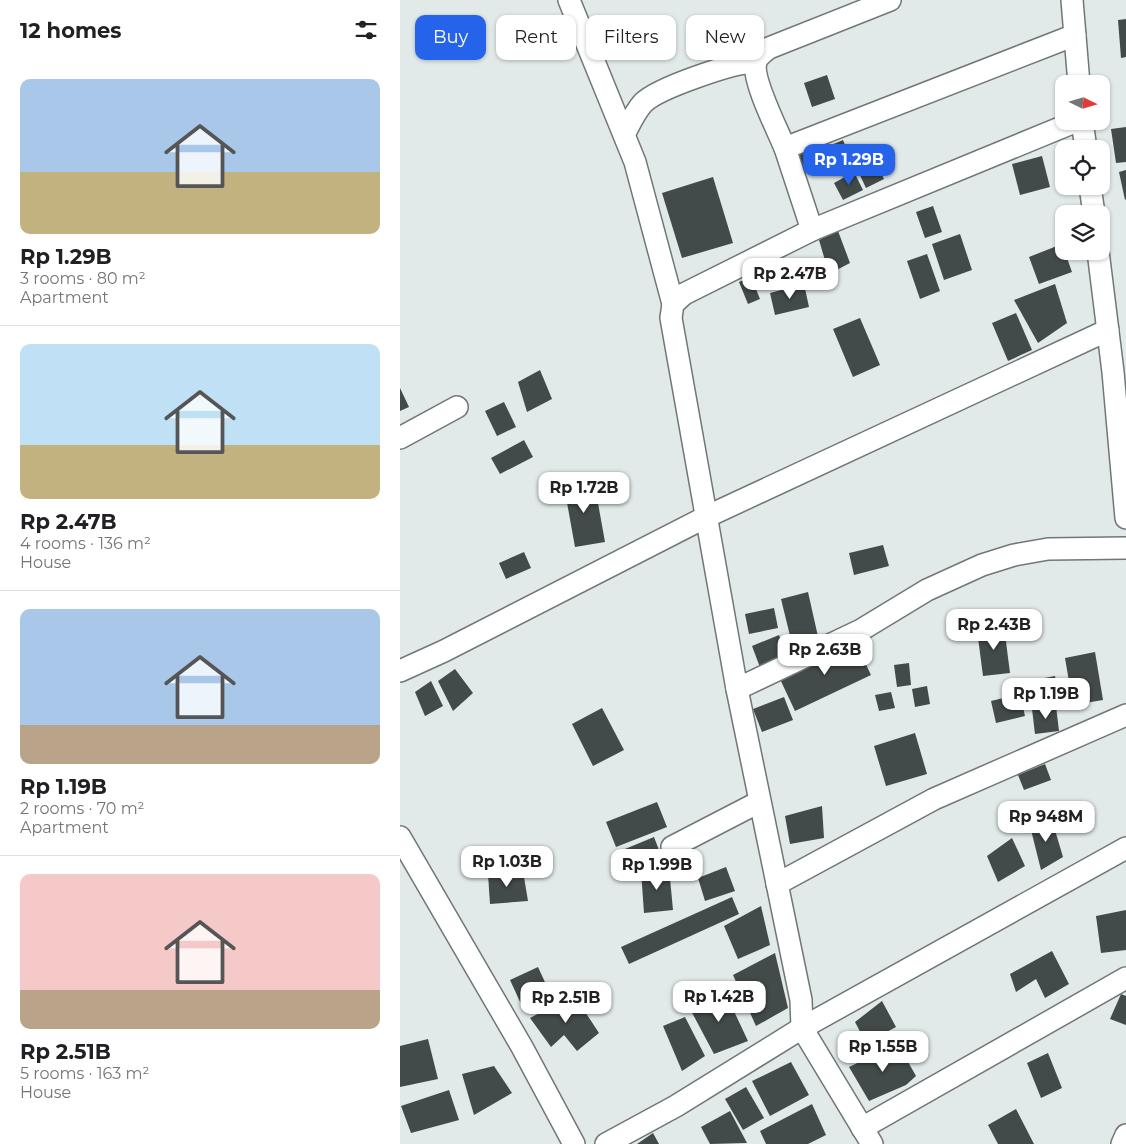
<!DOCTYPE html>
<html lang="en">
<head>
<meta charset="utf-8">
<style>
	:root { --surface:#fff; --page:#f2f2f2; --text:#202124; --muted:#757577; --line:#e0e0e0; --accent:#2563eb }
	body { margin:0; font-family:Montserrat,sans-serif; background:var(--page); color:var(--text); height:100vh; display:flex; flex-direction:column; font-size:19px; white-space:nowrap }
	* { box-sizing:border-box; margin:0 }
	p { font-size:16px; color:var(--muted) }
	.icon { flex:none; width:28px; height:28px; fill:none; stroke:currentColor; stroke-width:2; stroke-linecap:round; stroke-linejoin:round }
	.map { position:relative; flex:1; overflow:hidden }
	.details { display:flex; flex-direction:column; background:var(--surface); width:400px }
	.details>* { flex:none }
	.guide { position:absolute; left:15px; top:15px; width:475px; height:45px; display:flex; gap:10px }
	.needle { width:32px; rotate:95deg }
	.controls { position:absolute; left:655px; top:75px; display:grid; gap:10px }
	.controls a { display:grid; place-items:center; width:55px; height:55px; border-radius:10px; background:var(--surface); box-shadow:0 1px 4px #0004; font-size:25px }
	.price { position:absolute; translate:-50% -42px; padding:0 11px; border-radius:10px; background:#fff; color:#222; font-size:16px; line-height:32px; filter:drop-shadow(0 1px 2px #0008) }
	.price::after { content:''; position:absolute; left:50%; top:30px; width:15px; height:11px; margin-left:-8px; background:inherit; clip-path:polygon(0 0,100% 0,50% 100%) }
	.price.on { background:var(--accent); color:#fff }
	ul { padding:0; list-style:none }
	li { display:grid; align-content:center; gap:10px; height:265px; padding:0 20px }
	li+li { border-top:1px solid var(--line) }
	li span { display:grid; place-items:center; height:155px; border-radius:10px; color:#555 }
	li>.icon { margin-inline-start:auto }
	span .icon { width:90px; height:90px; fill:#fffc; stroke-width:1 }
	li b { font-size:21px }
	h2 { display:flex; justify-content:space-between; align-items:center; height:60px; padding:0 20px; font-size:21px }
	.chip { padding:0 18px; border-radius:10px; background:var(--surface); box-shadow:0 1px 4px #0004; font-size:18px; line-height:45px }
	.chip.on { background:var(--accent); color:#fff }
	main { display:flex; flex:1; min-height:0 }
	.map>svg:first-child { display:block }
	.building { fill:#434a4a }
	.lines { fill:none; stroke-linecap:round; stroke-linejoin:round }
	.minor-casing { stroke:#707777; stroke-width:24 }
	.minor { stroke:#fff; stroke-width:21 }
</style>
</head>
<body>
<main>
<section class="details">
<h2>12 homes<svg class="icon" aria-label="filters" viewBox="0 0 24 24"><path d="M4 7h16M4 17h16"/><circle cx="9" cy="7" r="2"/><circle cx="15" cy="17" r="2"/></svg></h2>
<ul>
<li><span style="background:linear-gradient(#a9c7e8 60%,#c2b280 0)"><svg class="icon" aria-label="home" viewBox="0 0 24 24"><path d="M3 11l9-7 9 7M6 9v11h12V9"/></svg></span><div><b>Rp 1.29B</b><p>3 rooms · 80 m²</p><p>Apartment</p></div></li>
<li><span style="background:linear-gradient(#bfe0f5 65%,#c2b280 0)"><svg class="icon" aria-label="home" viewBox="0 0 24 24"><path d="M3 11l9-7 9 7M6 9v11h12V9"/></svg></span><div><b>Rp 2.47B</b><p>4 rooms · 136 m²</p><p>House</p></div></li>
<li><span style="background:linear-gradient(#a9c7e8 75%,#b9a48a 0)"><svg class="icon" aria-label="home" viewBox="0 0 24 24"><path d="M3 11l9-7 9 7M6 9v11h12V9"/></svg></span><div><b>Rp 1.19B</b><p>2 rooms · 70 m²</p><p>Apartment</p></div></li>
<li><span style="background:linear-gradient(#f6c9c9 75%,#b9a48a 0)"><svg class="icon" aria-label="home" viewBox="0 0 24 24"><path d="M3 11l9-7 9 7M6 9v11h12V9"/></svg></span><div><b>Rp 2.51B</b><p>5 rooms · 163 m²</p><p>House</p></div></li>
</ul>
</section>
<div class="map">
<svg width="726" height="1144" viewBox="0 0 726 1144">
	<rect width="100%" height="100%" fill="#e1e9e9"/>
	<g class="building">
		<polygon points="726,19 726,57 721,58 718,20"/>
		<polygon points="427,75 435,99 412,107 404,83"/>
		<polygon points="726,127 726,162 716,163 711,129"/>
		<polygon points="443,140 452,162 432,169 424,148"/>
		<polygon points="416,143 424,164 405,172 397,150"/>
		<polygon points="642,156 650,187 620,195 612,164"/>
		<polygon points="476,162 484,179 466,188 458,171"/>
		<polygon points="726,170 726,199 725,200 719,172"/>
		<polygon points="454,172 463,190 443,200 434,183"/>
		<polygon points="313,177 333,243 282,258 262,193"/>
		<polygon points="533,206 542,232 525,238 516,212"/>
		<polygon points="438,231 450,263 429,274 419,240"/>
		<polygon points="560,234 572,270 544,280 532,244"/>
		<polygon points="662,244 672,272 639,284 629,257"/>
		<polygon points="527,254 540,291 520,299 507,261"/>
		<polygon points="351,277 360,299 348,304 339,282"/>
		<polygon points="404,284 409,307 375,315 370,293"/>
		<polygon points="655,284 667,323 638,343 614,300"/>
		<polygon points="616,313 632,350 608,361 592,323"/>
		<polygon points="460,318 480,365 453,377 433,329"/>
		<polygon points="140,370 152,399 127,412 118,382"/>
		<polygon points="0,388 9,407 0,411"/>
		<polygon points="104,402 116,427 97,436 85,411"/>
		<polygon points="124,440 133,457 100,474 91,458"/>
		<polygon points="194,481 205,542 175,547 164,486"/>
		<polygon points="483,545 489,566 454,575 449,553"/>
		<polygon points="124,552 131,568 106,579 99,563"/>
		<polygon points="408,592 419,641 393,648 381,599"/>
		<polygon points="374,608 378,628 349,634 345,614"/>
		<polygon points="604,626 610,673 583,676 577,630"/>
		<polygon points="379,635 388,659 361,670 352,646"/>
		<polygon points="455,641 471,675 395,711 379,677"/>
		<polygon points="695,652 703,700 673,705 665,658"/>
		<polygon points="509,663 511,685 497,687 494,665"/>
		<polygon points="55,669 73,693 53,711 38,681"/>
		<polygon points="655,676 659,699 633,703 629,681"/>
		<polygon points="31,681 43,706 25,716 15,692"/>
		<polygon points="527,686 530,704 515,707 512,689"/>
		<polygon points="491,692 495,708 479,711 475,695"/>
		<polygon points="620,694 625,716 596,723 591,701"/>
		<polygon points="384,697 393,720 362,732 353,709"/>
		<polygon points="656,706 659,731 635,734 632,709"/>
		<polygon points="202,708 224,750 193,766 172,724"/>
		<polygon points="515,733 527,774 486,786 474,746"/>
		<polygon points="645,764 651,780 624,790 618,775"/>
		<polygon points="257,802 267,827 216,847 206,822"/>
		<polygon points="422,806 424,838 390,844 385,816"/>
		<polygon points="652,820 663,857 641,870 629,822"/>
		<polygon points="254,837 259,850 229,861 225,849"/>
		<polygon points="612,838 625,866 598,882 587,856"/>
		<polygon points="326,867 335,891 305,901 298,878"/>
		<polygon points="269,868 273,910 244,913 241,871"/>
		<polygon points="123,871 128,901 90,904 88,874"/>
		<polygon points="332,897 339,914 229,964 221,947"/>
		<polygon points="361,906 370,945 338,959 324,926"/>
		<polygon points="726,910 726,950 701,953 696,916"/>
		<polygon points="652,951 669,984 645,998 636,979 616,992 610,974"/>
		<polygon points="375,953 388,1008 356,1026 333,975"/>
		<polygon points="138,967 150,993 122,1006 110,980"/>
		<polygon points="324,990 348,1041 314,1054 289,1007"/>
		<polygon points="721,994 726,996 726,1025 710,1019"/>
		<polygon points="174,995 199,1033 177,1051 164,1035 151,1047 130,1018"/>
		<polygon points="482,1001 496,1027 466,1043 455,1022"/>
		<polygon points="285,1017 305,1056 282,1071 263,1026"/>
		<polygon points="28,1039 38,1079 0,1087 0,1046"/>
		<polygon points="498,1044 516,1076 506,1085 469,1101 449,1067"/>
		<polygon points="648,1053 662,1088 641,1098 627,1063"/>
		<polygon points="391,1062 409,1095 370,1116 352,1081"/>
		<polygon points="94,1066 112,1093 74,1115 62,1074"/>
		<polygon points="346,1087 364,1118 343,1130 325,1099"/>
		<polygon points="49,1090 59,1120 11,1133 1,1106"/>
		<polygon points="412,1104 426,1135 408,1144 366,1144 360,1131"/>
		<polygon points="616,1109 634,1144 598,1144 588,1125"/>
		<polygon points="330,1111 347,1143 310,1144 301,1127"/>
		<polygon points="253,1133 259,1144 237,1144"/>
	</g>
	<g class="lines">
		<defs>
			<g id="minor">
				<polyline points="169,0 235,162 273,304"/>
				<polyline points="672,0 679,84"/>
				<polyline points="675,35 385,148 412,230 677,121"/>
				<polyline points="682,121 686,149"/>
				<path d="M225,133C230,123 235,112 243,103C258,88 334,62 355,62"/>
				<path d="M385,148C378,131 351,78 356,62C358,56 364,52 369,48L490,0"/>
				<polyline points="690,186 694,214"/>
				<polyline points="412,230 284,294 273,304 271,318 337,689 401,1000 402,1028 472,1144"/>
				<polyline points="698,251 713,372 726,518"/>
				<polyline points="0,438 57,407"/>
				<polyline points="0,671 44,651 306,517 708,330"/>
				<polyline points="337,689 461,630 527,590 582,565 614,555 648,549 726,548"/>
				<polyline points="0,837 122,1047 174,1144"/>
				<polyline points="272,847 359,802"/>
				<polyline points="377,884 534,799 726,715"/>
				<polyline points="462,1128 726,978"/>
				<polyline points="206,1144 276,1106 402,1028 726,848"/>
				<polyline points="722,1144 726,1135"/>
			</g>
		</defs>
		<use href="#minor" class="minor-casing"/>
		<use href="#minor" class="minor"/>
	</g>
</svg>
<div class="controls">
<a><svg class="needle" viewBox="-14 -14 28 28"><path d="M0-13l5 13h-10z" fill="#e53935"/><path d="M0 13l5-13h-10z" fill="#757577"/></svg></a>
<a><svg class="icon" aria-label="locate" viewBox="0 0 24 24"><circle cx="12" cy="12" r="6"/><path d="M12 2v4M12 18v4M2 12h4M18 12h4"/></svg></a>
<a><svg class="icon" aria-label="layers" viewBox="0 0 24 24"><path d="M12 4l9 5-9 5-9-5zM3 14l9 5 9-5"/></svg></a>
</div>
<b class="price on" style="left:449px;top:186px">Rp 1.29B</b>
<b class="price" style="left:390px;top:300px">Rp 2.47B</b>
<b class="price" style="left:184px;top:514px">Rp 1.72B</b>
<b class="price" style="left:594px;top:651px">Rp 2.43B</b>
<b class="price" style="left:425px;top:676px">Rp 2.63B</b>
<b class="price" style="left:646px;top:720px">Rp 1.19B</b>
<b class="price" style="left:646px;top:843px">Rp 948M</b>
<b class="price" style="left:107px;top:888px">Rp 1.03B</b>
<b class="price" style="left:257px;top:891px">Rp 1.99B</b>
<b class="price" style="left:319px;top:1023px">Rp 1.42B</b>
<b class="price" style="left:166px;top:1024px">Rp 2.51B</b>
<b class="price" style="left:483px;top:1073px">Rp 1.55B</b>
<div class="guide">
<a class="chip on">Buy</a>
<a class="chip">Rent</a>
<a class="chip">Filters</a>
<a class="chip">New</a>
</div>
</div>
</main>
</body>
</html>
